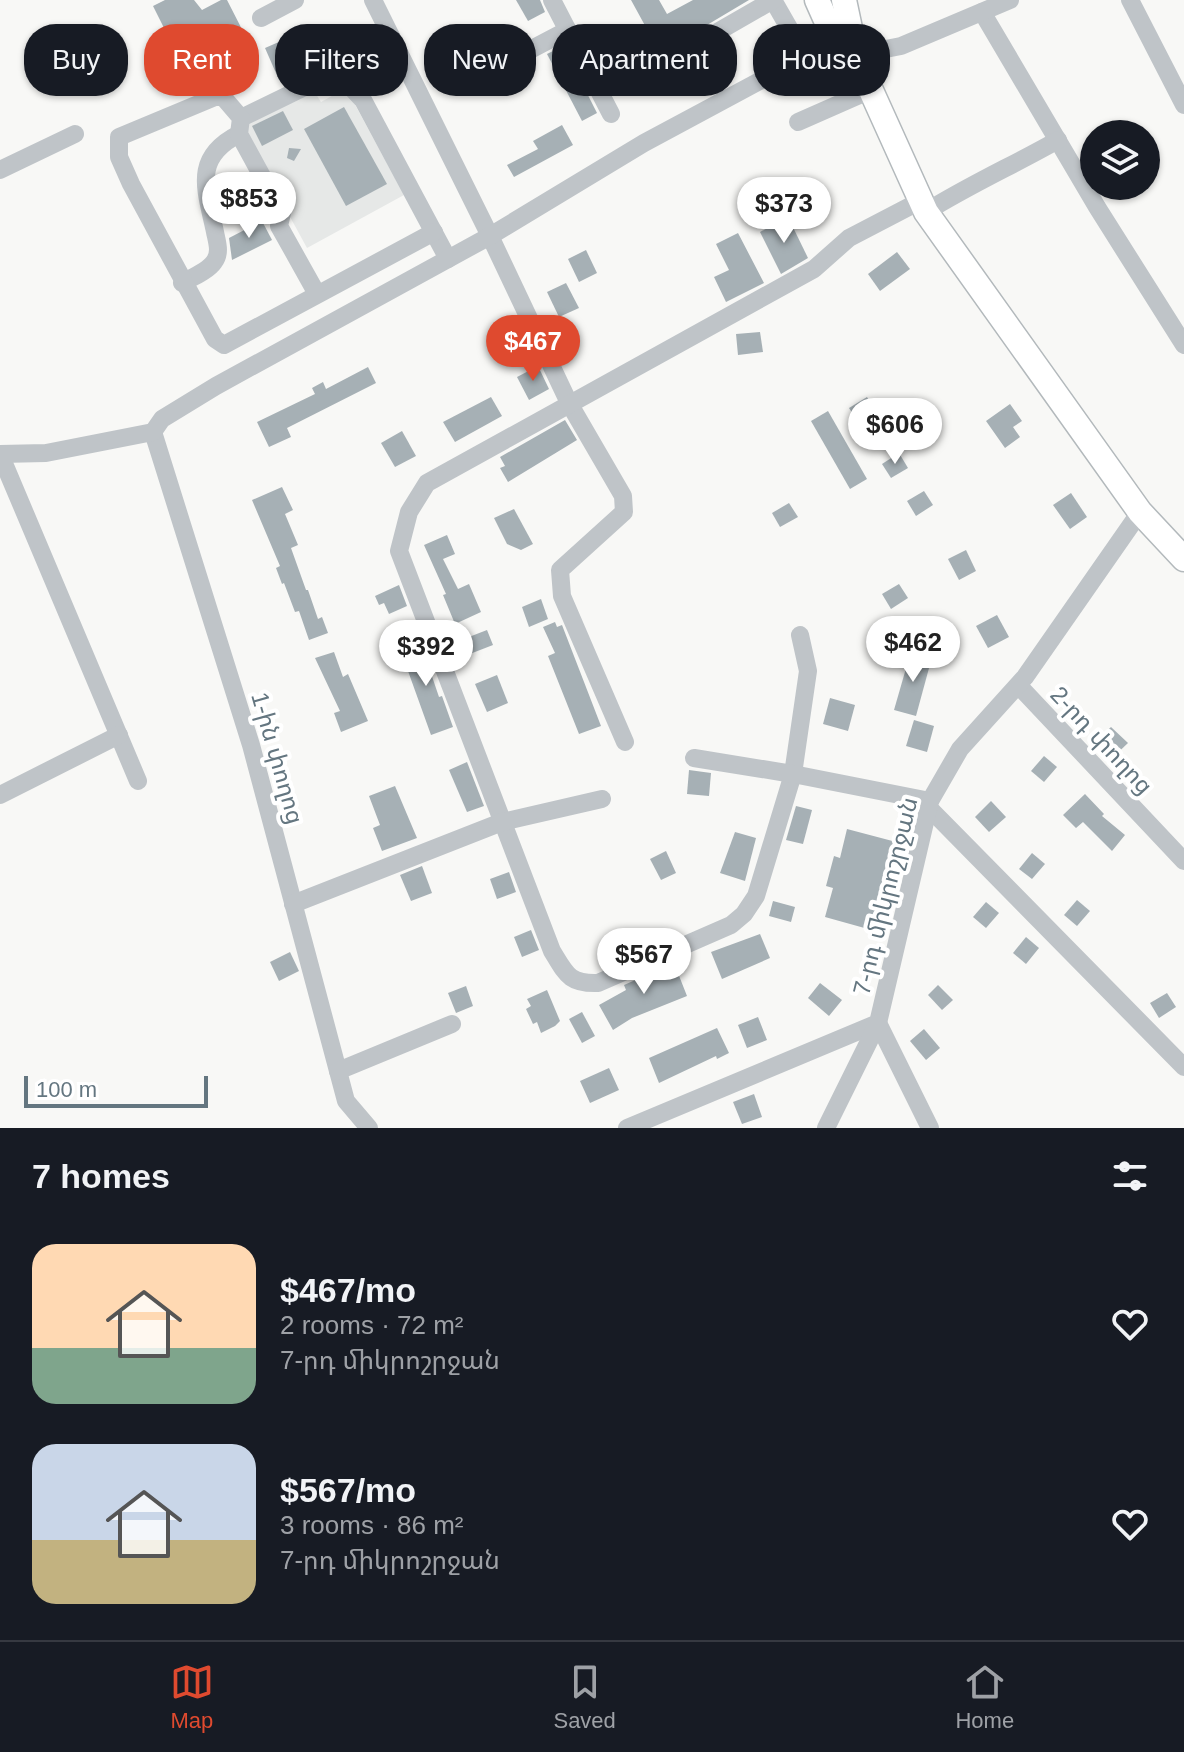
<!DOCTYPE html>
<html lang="en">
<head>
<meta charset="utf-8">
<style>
	:root { --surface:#171b24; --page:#242831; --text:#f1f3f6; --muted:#9ea1a6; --line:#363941; --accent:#df4a2f }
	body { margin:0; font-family:Helvetica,"Noto Sans Armenian",sans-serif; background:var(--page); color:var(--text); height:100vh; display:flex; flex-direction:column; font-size:30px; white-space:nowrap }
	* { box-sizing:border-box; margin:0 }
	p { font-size:26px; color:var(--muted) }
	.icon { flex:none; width:44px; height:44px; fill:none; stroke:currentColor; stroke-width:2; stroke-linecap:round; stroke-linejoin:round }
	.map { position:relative; height:1128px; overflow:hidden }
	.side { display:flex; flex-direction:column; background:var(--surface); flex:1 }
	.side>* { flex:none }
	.guide { position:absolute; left:24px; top:24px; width:1136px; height:72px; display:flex; gap:16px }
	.buttons { position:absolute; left:1080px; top:120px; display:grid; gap:16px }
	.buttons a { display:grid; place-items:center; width:80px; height:80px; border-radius:50%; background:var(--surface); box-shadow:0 2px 6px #0004; font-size:40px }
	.scale { position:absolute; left:24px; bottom:20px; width:184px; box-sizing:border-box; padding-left:8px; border:4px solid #647680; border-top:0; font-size:22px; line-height:28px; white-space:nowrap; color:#647680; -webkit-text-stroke:6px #fff; paint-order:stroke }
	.price { position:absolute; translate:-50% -68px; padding:0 18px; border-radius:28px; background:#fff; color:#222; font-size:26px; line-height:52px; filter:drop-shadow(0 2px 4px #0008) }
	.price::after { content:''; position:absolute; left:50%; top:48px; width:24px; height:18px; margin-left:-12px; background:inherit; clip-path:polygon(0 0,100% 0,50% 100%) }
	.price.active { background:var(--accent); color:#fff }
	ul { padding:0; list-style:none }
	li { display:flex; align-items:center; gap:24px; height:200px; padding:0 32px }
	li span { display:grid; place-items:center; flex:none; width:224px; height:160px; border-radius:24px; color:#555 }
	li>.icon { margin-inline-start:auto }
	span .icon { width:96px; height:96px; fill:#fffc; stroke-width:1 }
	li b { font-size:34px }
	h2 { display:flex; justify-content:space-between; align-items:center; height:96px; padding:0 32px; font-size:34px }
	.chip { padding:0 28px; border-radius:32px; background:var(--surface); box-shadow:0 2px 6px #0004; font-size:28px; line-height:72px }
	.chip.active { background:var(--accent); color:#fff }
	.tabs { display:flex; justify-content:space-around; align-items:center; height:112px; border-top:2px solid var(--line); background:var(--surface); font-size:22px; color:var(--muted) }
	.tabs a { display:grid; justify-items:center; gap:4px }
	.tabs .active { color:var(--accent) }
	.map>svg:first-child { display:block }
	.built { fill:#e6e8e7 }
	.building { fill:#a6b0b5 }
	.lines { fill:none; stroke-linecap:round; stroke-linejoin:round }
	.major-casing { stroke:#b3b9bc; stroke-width:27 }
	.minor { stroke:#bfc4c8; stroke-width:18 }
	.major { stroke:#fff; stroke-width:24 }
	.labels { text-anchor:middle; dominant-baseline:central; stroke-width:8; stroke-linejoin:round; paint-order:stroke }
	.street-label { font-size:24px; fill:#647680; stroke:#fff }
</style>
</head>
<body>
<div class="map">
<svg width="1184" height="1128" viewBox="0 0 1184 1128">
	<rect width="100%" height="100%" fill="#f8f8f6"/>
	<polygon class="built" points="312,88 321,102 346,88 404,195 307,248 241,127"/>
	<g class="building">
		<polygon points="165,0 194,0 202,10 221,0 227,0 251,47 218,64 216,61 199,69 203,76 191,82 153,6"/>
		<polygon points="516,0 540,0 545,12 528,21"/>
		<polygon points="631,0 659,0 667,14 693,0 749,0 660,53"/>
		<polygon points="372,32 391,69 370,80 360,60 335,71 327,54"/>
		<polygon points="288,38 294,51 298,50 306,69 279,80 265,48"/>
		<polygon points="472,44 482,62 457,77 447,57"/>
		<polygon points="563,46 597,113 582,121 547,54"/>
		<polygon points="344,107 387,184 346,206 304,129"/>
		<polygon points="283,111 293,130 262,146 252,126"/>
		<polygon points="562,125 573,145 514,177 507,165 538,149 533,141"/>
		<polygon points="289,148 301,149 294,161 287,158"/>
		<polygon points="788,217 808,258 781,274 760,232"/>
		<polygon points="262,221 272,240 232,260 229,238"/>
		<polygon points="738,233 764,283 726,302 714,277 729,270 716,244"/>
		<polygon points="586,250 597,273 579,282 568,259"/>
		<polygon points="897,252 910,269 880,291 868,274"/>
		<polygon points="566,283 579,308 559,317 547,292"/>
		<polygon points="760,332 763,352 738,355 736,334"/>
		<polygon points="538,366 549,389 529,400 517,377"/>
		<polygon points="368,367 376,383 287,428 291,437 269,447 257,422 315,394 312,388 323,382 326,389"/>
		<polygon points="491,397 502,416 455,442 443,422"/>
		<polygon points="867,397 875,412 858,422 849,408"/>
		<polygon points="1010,404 1022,421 1013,427 1020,437 1005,448 986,421"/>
		<polygon points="828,411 867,479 850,489 811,421"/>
		<polygon points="565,420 577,440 508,482 500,468 505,466 500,457"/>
		<polygon points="402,431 416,456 395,467 381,443"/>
		<polygon points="899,453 908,468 891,478 882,464"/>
		<polygon points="282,487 293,510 285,514 298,545 291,548 306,590 308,590 318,619 322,617 328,633 309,640 299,611 295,612 284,583 282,584 276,568 280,566 252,500"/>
		<polygon points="924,491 933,505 916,516 907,501"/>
		<polygon points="1071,493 1087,517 1070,529 1053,505"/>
		<polygon points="789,503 798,517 780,527 772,513"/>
		<polygon points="514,509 533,544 521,550 507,544 494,518"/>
		<polygon points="447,535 455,554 443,559 458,589 469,584 481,612 455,624 443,595 446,594 424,545"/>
		<polygon points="966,550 976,571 959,580 948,559"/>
		<polygon points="899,584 908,598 891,609 882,594"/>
		<polygon points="399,585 407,606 389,614 384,603 379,605 375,596"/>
		<polygon points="541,599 548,619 529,627 522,607"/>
		<polygon points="997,615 1009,637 988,648 976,626"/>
		<polygon points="555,622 557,627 562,625 601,726 579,734 548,656 555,653 543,627"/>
		<polygon points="487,630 493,645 462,657 456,642"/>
		<polygon points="419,638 439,697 442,696 453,727 431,735 399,646"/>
		<polygon points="911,651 932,657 916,716 894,710"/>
		<polygon points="334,652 343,677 348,674 368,721 341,732 334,713 340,711 315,658"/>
		<polygon points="497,675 508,703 487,712 475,684"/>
		<polygon points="830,698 855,705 848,731 823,724"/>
		<polygon points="914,720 934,726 927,752 906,746"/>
		<polygon points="1111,727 1128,743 1108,762 1092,745"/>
		<polygon points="1044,756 1057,767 1044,782 1031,771"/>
		<polygon points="467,762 484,806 467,812 449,770"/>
		<polygon points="689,770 711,773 709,796 687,794"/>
		<polygon points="395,786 417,838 382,851 373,828 380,825 369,796"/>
		<polygon points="1085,794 1104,814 1102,816 1125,835 1112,851 1083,822 1076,828 1063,815"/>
		<polygon points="991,801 1006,817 989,832 975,817"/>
		<polygon points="796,806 812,810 803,844 786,840"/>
		<polygon points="847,829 900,843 881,910 892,913 886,934 825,917 833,888 826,886 834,856 840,858"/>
		<polygon points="735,832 756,838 745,881 720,873"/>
		<polygon points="666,851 676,873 661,880 650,859"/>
		<polygon points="1032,853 1045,864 1032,879 1019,869"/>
		<polygon points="422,866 432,893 411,901 400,875"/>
		<polygon points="509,872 516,892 497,899 490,879"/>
		<polygon points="1077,900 1090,911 1077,926 1064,915"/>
		<polygon points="773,901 795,907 791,922 769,916"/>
		<polygon points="986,902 999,913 986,928 973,917"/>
		<polygon points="531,930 539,950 522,957 514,937"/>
		<polygon points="760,934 770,958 722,979 711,952"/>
		<polygon points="1026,937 1039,948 1026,964 1013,953"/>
		<polygon points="290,952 299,971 279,981 270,962"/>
		<polygon points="674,963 687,996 632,1018 613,1030 599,1005 626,990 624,985"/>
		<polygon points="820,983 842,1000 829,1016 808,998"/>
		<polygon points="938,985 953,1000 942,1010 928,995"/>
		<polygon points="466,986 473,1006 456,1013 448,993"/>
		<polygon points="547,990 560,1021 555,1026 541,1033 537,1022 533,1024 526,1009 531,1006 527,999"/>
		<polygon points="1167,993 1176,1007 1159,1018 1150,1003"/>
		<polygon points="582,1012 595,1036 582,1043 569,1019"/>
		<polygon points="758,1017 767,1040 747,1048 738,1025"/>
		<polygon points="717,1028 729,1053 717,1059 716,1056 659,1083 649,1058"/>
		<polygon points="924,1029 940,1048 926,1060 910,1041"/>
		<polygon points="609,1068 619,1090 590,1103 580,1081"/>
		<polygon points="754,1094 762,1117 742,1124 733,1102"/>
	</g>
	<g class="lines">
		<defs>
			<g id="major">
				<polyline points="817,0 825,18 855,55 926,212 1140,512 1184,559"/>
				<polyline points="844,0 855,52"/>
			</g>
		</defs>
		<use href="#major" class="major-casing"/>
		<g class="minor">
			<polyline points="373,0 490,236 569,403 623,496 624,512 560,570 562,596 625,742"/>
			<polyline points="552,0 611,114"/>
			<polyline points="773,0 805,56"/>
			<polyline points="1130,0 1184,105"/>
			<polyline points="982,12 1097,207 1184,345"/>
			<polyline points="261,18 295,0"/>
			<polyline points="686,50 773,0"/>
			<polyline points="855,55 901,46 1010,0"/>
			<polyline points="467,83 568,30"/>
			<polyline points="241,118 317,81 348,84 363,100 448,259"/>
			<polyline points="798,122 873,89"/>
			<polyline points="0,170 75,134"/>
			<path d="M926,212C969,185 1014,165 1058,140"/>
			<path d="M182,283C191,278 208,271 214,262C221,253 217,242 215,232C206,189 192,158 239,134"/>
			<polyline points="317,294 279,226 282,213 239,134 241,118 223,97 215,97 119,137 119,157 131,184 215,339 224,345 434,232"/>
			<polyline points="153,432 251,745 346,1101 369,1128"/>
			<path d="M800,635L808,671L793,774L756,896L744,914L731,925L598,983C569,984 566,974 552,951L399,551L409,512L427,483L814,269L849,238L920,201"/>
			<polyline points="1019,686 1184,861"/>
			<polyline points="694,758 793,774 930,801"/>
			<polyline points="138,781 0,454 46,453 153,432 162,419 216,386 490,236 644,143 849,33"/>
			<polyline points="0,795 119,735"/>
			<polyline points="929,808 1184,1067"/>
			<polyline points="293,904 502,822 602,799"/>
			<polyline points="338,1071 452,1024"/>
			<polyline points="627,1128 878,1023 930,801 960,749 1025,677 1140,512"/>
			<polyline points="826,1128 878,1023 930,1128"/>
		</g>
		<use href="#major" class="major"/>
	</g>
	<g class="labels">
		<g class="street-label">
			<text transform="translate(1102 740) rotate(47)">2-րդ փողոց</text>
			<text transform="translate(278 758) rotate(74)">1-ին փողոց</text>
			<text transform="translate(885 896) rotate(-76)">7-րդ միկրոշրջան</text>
		</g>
	</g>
</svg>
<div class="buttons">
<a><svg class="icon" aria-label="layers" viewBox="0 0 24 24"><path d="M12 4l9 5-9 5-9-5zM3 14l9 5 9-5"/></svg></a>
</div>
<div class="scale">100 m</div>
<b class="price" style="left:249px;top:240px">$853</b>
<b class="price" style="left:784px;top:245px">$373</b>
<b class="price active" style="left:533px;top:383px">$467</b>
<b class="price" style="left:895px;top:466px">$606</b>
<b class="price" style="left:913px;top:684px">$462</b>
<b class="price" style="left:426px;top:688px">$392</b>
<b class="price" style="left:644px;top:996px">$567</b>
<div class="guide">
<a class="chip">Buy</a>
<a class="chip active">Rent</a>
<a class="chip">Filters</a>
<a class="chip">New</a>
<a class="chip">Apartment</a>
<a class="chip">House</a>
</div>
</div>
<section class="side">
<h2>7 homes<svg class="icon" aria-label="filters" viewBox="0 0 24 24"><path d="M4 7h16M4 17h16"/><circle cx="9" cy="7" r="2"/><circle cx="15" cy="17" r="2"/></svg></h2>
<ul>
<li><span style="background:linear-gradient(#ffd9b3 65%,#7fa58c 0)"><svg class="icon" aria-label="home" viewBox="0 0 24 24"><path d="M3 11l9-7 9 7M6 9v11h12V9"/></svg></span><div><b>$467/mo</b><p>2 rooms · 72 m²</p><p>7-րդ միկրոշրջան</p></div><svg class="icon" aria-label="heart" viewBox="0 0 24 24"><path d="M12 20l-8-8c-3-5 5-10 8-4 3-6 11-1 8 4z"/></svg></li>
<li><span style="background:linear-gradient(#c9d6e8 60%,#c2b280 0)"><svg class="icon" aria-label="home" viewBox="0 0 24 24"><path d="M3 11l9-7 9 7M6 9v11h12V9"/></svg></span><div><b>$567/mo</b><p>3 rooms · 86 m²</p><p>7-րդ միկրոշրջան</p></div><svg class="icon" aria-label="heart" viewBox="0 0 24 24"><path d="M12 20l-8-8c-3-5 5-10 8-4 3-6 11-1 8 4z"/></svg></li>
</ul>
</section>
<nav class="tabs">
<a class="active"><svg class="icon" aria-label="map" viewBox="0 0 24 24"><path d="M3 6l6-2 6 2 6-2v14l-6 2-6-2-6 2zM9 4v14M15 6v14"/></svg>Map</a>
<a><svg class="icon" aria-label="saved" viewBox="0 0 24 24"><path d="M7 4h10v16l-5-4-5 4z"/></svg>Saved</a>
<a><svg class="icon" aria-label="home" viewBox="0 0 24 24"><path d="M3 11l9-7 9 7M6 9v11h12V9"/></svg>Home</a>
</nav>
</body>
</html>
